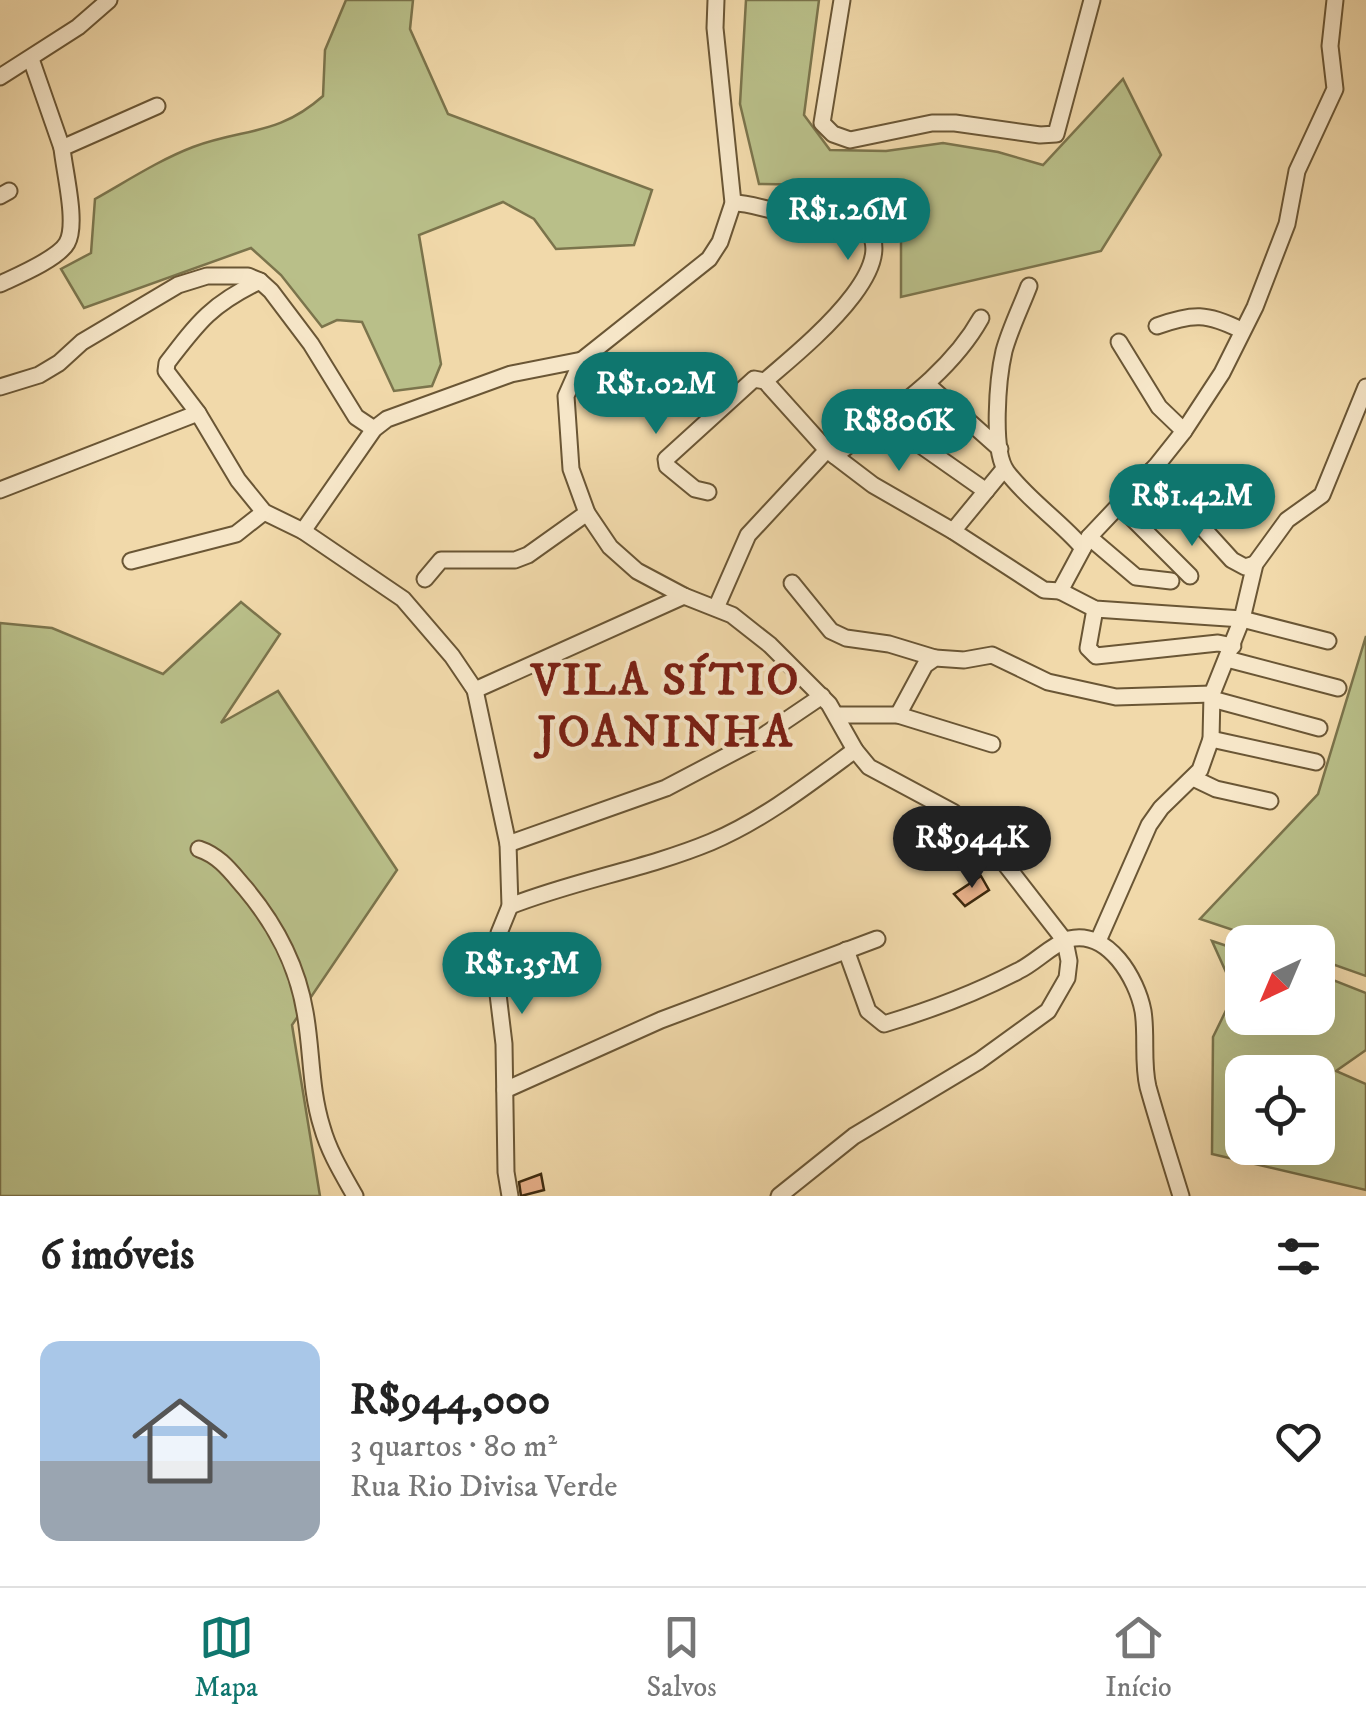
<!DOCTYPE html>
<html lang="pt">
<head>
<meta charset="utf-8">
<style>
	:root { --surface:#fff; --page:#f6f6f6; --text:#222; --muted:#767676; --line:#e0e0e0; --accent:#0f766e }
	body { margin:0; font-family:"IM FELL DW Pica",serif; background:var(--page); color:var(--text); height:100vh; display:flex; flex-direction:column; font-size:38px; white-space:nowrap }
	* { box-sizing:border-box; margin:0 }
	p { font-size:32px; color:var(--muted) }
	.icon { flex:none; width:55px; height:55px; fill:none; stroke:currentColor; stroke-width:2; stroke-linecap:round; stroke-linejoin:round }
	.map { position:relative; height:1196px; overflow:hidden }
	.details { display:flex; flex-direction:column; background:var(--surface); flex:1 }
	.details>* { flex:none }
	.needle { width:65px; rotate:224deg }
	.tools { position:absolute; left:1225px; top:925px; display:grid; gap:20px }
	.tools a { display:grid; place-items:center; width:110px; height:110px; border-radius:20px; background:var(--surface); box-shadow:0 10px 40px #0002; font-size:50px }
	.price { position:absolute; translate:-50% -85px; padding:0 22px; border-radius:35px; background:var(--accent); color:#fff; font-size:32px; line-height:65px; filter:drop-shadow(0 2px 5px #0008) }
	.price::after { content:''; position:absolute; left:50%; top:60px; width:30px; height:22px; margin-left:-15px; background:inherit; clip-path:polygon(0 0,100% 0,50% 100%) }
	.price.current { background:#222; color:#fff }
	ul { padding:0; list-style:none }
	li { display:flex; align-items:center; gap:30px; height:250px; padding:0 40px }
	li+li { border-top:2px solid var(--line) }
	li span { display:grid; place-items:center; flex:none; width:280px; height:200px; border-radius:20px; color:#555 }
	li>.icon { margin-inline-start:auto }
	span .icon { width:120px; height:120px; fill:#fffc; stroke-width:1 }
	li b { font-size:42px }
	h2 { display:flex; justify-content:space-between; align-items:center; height:120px; padding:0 40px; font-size:42px }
	.dock { display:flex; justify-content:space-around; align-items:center; height:140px; border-top:2px solid var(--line); background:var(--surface); font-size:28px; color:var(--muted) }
	.dock a { display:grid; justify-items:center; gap:5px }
	.dock .current { color:var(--accent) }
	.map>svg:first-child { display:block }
	.green { fill:#b9bf89; stroke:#7b744c; stroke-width:2.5; fill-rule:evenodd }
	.building { fill:#e7b089; stroke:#3d2a0e; stroke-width:2.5 }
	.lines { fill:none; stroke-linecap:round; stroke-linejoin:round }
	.minor-casing { stroke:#6a5635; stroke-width:19 }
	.minor { stroke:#f6e6c8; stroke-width:15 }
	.labels { text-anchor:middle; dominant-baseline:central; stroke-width:8; stroke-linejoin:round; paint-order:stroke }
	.district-label { font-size:45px; font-weight:bold; letter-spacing:2.5px; fill:#7a1f14; stroke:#f6e6c8 }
</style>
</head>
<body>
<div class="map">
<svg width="1366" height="1196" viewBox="0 0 1366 1196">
	<rect width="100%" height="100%" fill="#f1d9aa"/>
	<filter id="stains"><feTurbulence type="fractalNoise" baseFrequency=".002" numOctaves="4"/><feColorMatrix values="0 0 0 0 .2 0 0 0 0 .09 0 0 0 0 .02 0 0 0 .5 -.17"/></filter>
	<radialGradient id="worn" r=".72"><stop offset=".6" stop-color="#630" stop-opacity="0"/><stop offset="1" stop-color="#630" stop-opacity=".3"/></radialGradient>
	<g class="green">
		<path d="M346,0H413L410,29L448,114L652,190L634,245L556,249L534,219L503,202L419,235L441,364L432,386L394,391L362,322L337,320L322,327L281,275L251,248L84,308L61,269L91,253L95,199C127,181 159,160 193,147C244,128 278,136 323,96L325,50Z"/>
		<polygon points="746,0 819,0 804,115 830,150 886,151 943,143 998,152 1043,165 1123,79 1161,155 1101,251 901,297 901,223 821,185 759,184 740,104"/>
		<polygon points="241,602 280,634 221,723 278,691 397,870 292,1025 320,1196 0,1196 0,623 52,628 163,674"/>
		<polygon points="1366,636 1366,976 1318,959 1318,942 1269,942 1200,919 1318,794"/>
		<path d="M1212,941L1242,951V1018H1318V974L1366,993V1050L1336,1071L1366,1084V1190L1212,1154L1213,1037L1235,992ZM1242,1072H1318V1148H1242Z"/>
	</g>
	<g class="building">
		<polygon points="981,876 989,890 965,906 954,894"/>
		<polygon points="541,1174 544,1190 521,1196 519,1182"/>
	</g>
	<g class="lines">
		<defs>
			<g id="minor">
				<polyline points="716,0 715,28 733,203 720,242 709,259 582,360 566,396 571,469 587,513 610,547 637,571 684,596 732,615 770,645 829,704 855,750 869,767 953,812 985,838 1065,941"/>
				<polyline points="842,0 822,123 833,134 850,140 932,123 955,123 1040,135 1056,134 1092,0"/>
				<polyline points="31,59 62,148"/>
				<polyline points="0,77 78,27 109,0"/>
				<polyline points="0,196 9,191"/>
				<path d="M733,203C747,203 758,207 771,210C797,215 833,206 856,220C920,258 794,355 765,381"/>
				<path d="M260,281C212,304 199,321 167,363L166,371L198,413L238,480L264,512L303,531L403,599L452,656L475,690L508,844L510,906L499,933L495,969L504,1044L506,1172L510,1196"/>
				<path d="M0,284C17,276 58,259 67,243C78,224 64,170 62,148L157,106"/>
				<path d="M1029,286C1021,307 1010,329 1004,351C998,377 991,451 1007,472C1029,501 1060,521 1083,548"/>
				<path d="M1157,326C1193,313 1207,313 1241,330"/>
				<polyline points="1119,342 1159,407 1184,431"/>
				<polyline points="927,384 1000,449"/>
				<polyline points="0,387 39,375 59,363 82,342 178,285 207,276 248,276 260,281 271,291 311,344 356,417 374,429"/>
				<polyline points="882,418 986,491"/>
				<path d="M835,456C887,414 948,377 981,318"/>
				<polyline points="1151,471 1232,560 1245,567 1255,564"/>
				<polyline points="0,490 198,413"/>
				<polyline points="708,492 695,489 667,466 666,459 754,379 765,381 827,450 873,485 953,531 1044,590 1060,591 1089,537 1157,465 1184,431 1222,373 1255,307 1287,224 1297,171 1335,89 1330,46 1335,0"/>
				<polyline points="1119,505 1190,576"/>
				<polyline points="303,531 374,429 387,419 511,374 582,360"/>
				<polyline points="953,531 1004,469"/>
				<polyline points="1089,537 1136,577 1171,581"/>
				<polyline points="131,561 236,534 264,512"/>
				<polyline points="425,579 441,560 515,560 528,555 587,513"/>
				<polyline points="792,583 831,631 846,638 889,644 935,658"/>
				<polyline points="1060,591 1095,609 1242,619 1328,641"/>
				<polyline points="716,608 748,535 827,450"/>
				<polyline points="1095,609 1088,648 1096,656 1218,643 1233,646"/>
				<polyline points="1227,659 1338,688"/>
				<polyline points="475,690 684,596"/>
				<polyline points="1212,699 1319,728"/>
				<polyline points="837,715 898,715 992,744"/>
				<polyline points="898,715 925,665 935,658 964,660 992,655 1048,682 1116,697 1212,694"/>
				<polyline points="1211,739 1316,762"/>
				<polyline points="1193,778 1216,789 1270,801"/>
				<polyline points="508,844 666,788 757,740 822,696"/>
				<path d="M199,849C220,856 231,872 245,888C276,925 297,964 305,1012C312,1050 310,1089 322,1127C329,1152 342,1173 355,1196"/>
				<path d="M510,906C576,880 646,869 711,842C763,820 809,784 855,750"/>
				<polyline points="1098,941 1149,825 1161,808 1200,770 1211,739 1212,694 1242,619 1255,564 1287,520 1322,495 1366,387"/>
				<path d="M846,950L868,1011L884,1024C931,1010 974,994 1018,971C1035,963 1051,945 1069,939C1108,929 1137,979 1143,1011C1147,1036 1142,1062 1148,1087C1158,1123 1170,1160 1181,1196"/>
				<polyline points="505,1090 661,1020 877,939"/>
				<polyline points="779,1196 854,1136 979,1061 1048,1011 1067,978 1069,961 1065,941"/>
			</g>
		</defs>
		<use href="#minor" class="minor-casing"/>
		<use href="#minor" class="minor"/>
	</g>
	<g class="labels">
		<g class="district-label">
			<text x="666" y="681">VILA SÍTIO<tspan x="666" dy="52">JOANINHA</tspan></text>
		</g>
	</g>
	<rect width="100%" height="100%" filter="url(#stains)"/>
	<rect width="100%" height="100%" fill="url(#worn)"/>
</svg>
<div class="tools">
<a><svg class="needle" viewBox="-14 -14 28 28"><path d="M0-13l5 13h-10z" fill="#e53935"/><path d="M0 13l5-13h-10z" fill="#767676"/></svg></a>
<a><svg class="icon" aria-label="locate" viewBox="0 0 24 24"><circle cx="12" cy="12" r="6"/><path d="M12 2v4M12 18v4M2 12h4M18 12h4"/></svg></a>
</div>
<b class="price" style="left:848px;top:263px">R$1.26M</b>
<b class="price" style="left:656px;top:437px">R$1.02M</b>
<b class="price" style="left:899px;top:474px">R$806K</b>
<b class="price" style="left:1192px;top:549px">R$1.42M</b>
<b class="price current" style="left:972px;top:891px">R$944K</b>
<b class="price" style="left:522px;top:1017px">R$1.35M</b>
</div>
<section class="details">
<h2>6 imóveis<svg class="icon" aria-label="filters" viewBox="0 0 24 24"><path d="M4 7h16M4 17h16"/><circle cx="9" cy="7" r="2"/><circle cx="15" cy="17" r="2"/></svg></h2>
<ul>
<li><span style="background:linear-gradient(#a9c7e8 60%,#9aa5b1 0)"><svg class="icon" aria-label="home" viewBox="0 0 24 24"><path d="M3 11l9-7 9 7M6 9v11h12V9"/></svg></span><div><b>R$944,000</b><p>3 quartos · 80 m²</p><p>Rua Rio Divisa Verde</p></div><svg class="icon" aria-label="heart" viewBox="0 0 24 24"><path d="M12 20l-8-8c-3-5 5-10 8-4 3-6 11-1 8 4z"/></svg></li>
</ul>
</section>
<nav class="dock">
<a class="current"><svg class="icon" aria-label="map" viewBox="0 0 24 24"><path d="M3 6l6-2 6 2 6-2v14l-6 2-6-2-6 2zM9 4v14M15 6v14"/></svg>Mapa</a>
<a><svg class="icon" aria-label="saved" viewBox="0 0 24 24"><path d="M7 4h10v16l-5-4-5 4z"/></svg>Salvos</a>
<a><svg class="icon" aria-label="home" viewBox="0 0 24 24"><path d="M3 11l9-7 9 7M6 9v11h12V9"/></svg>Início</a>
</nav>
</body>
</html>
